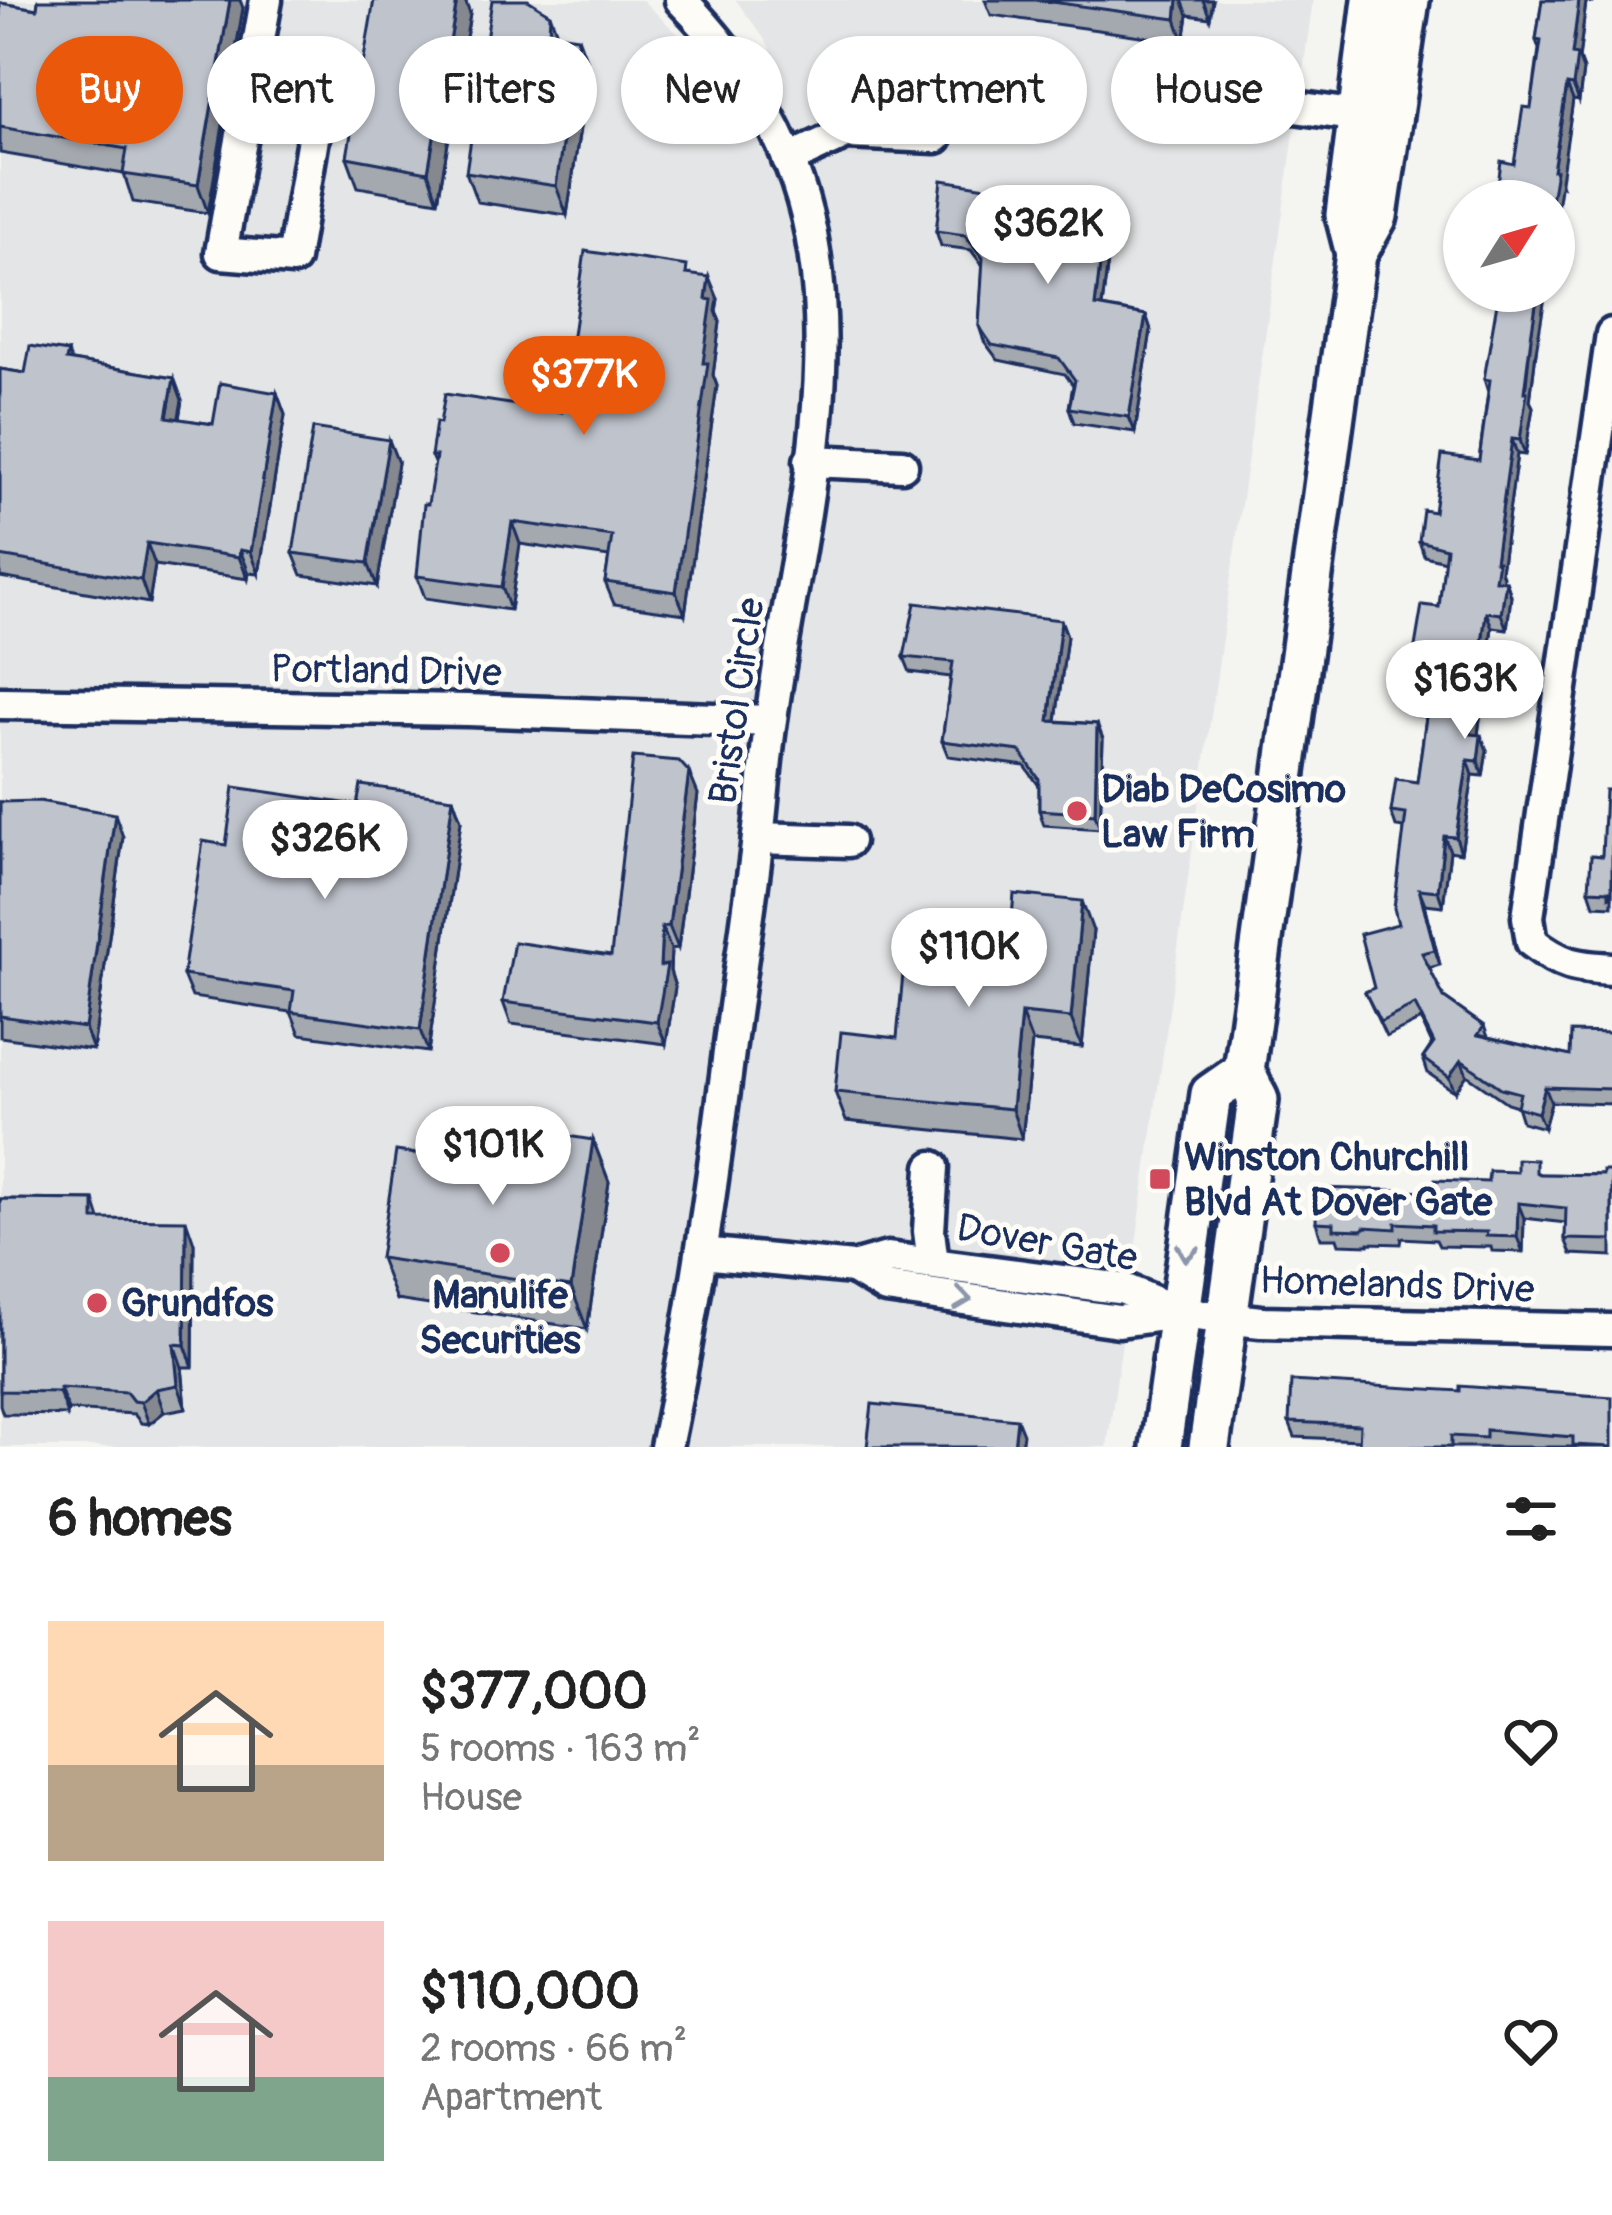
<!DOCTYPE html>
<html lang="en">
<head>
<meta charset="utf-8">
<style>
	:root { --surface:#fff; --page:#f2f2f2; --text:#222; --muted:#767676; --accent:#ea580c }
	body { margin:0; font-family:Pangolin,sans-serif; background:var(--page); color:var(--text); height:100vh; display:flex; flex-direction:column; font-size:45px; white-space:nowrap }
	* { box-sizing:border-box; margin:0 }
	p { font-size:39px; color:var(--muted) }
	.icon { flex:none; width:66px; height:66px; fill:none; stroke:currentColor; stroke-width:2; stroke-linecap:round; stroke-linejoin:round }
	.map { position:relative; height:1447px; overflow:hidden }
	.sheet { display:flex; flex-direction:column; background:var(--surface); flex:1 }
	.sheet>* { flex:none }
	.guide { position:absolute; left:36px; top:36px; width:1542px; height:108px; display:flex; gap:24px }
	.needle { width:78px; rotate:53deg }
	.controls { position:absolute; left:1443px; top:180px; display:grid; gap:24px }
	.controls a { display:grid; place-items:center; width:132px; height:132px; border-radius:50%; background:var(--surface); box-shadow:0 3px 9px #0004; font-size:60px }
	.price { position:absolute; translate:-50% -102px; padding:0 27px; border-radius:42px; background:#fff; color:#222; font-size:39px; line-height:78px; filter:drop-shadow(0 3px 6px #0008) }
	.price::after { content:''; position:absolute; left:50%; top:72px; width:36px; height:27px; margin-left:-18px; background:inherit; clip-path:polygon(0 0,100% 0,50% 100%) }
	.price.on { background:var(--accent); color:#fff }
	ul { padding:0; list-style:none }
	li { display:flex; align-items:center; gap:36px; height:300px; padding:0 48px }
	li span { display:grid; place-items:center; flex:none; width:336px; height:240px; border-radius:0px; color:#555 }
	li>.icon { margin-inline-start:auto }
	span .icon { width:144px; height:144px; fill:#fffc; stroke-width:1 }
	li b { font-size:51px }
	h2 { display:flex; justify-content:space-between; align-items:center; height:144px; padding:0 48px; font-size:51px }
	.chip { padding:0 42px; border-radius:54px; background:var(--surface); box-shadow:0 3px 9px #0004; font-size:42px; line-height:108px }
	.chip.on { background:var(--accent); color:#fff }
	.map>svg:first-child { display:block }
	.built { fill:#e4e5e6 }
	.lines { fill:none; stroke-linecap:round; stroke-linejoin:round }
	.minor-casing { stroke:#1b2f5e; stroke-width:39 }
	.major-casing { stroke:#1b2f5e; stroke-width:48 }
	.minor { stroke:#fdfcf7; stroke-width:30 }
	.major { stroke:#fdfcf7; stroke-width:39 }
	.wall { fill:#a4a8af; stroke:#1b2f5e; stroke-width:3 }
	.shaded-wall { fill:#86888f; stroke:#1b2f5e; stroke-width:3 }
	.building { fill:#bfc3cc; stroke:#1b2f5e; stroke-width:3 }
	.oneway { stroke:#8c96aa }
	.poi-dot { fill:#d1495b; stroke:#fdfcf7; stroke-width:4.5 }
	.labels { text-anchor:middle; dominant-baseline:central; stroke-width:10; stroke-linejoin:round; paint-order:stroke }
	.street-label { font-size:39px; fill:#1b2f5e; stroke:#fdfcf7 }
	.poi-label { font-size:39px; font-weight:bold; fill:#1b2f5e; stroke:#fdfcf7; text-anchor:start }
</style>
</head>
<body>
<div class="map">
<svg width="1612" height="1447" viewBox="0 0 1612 1447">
	<rect width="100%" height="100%" fill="#f4f4f1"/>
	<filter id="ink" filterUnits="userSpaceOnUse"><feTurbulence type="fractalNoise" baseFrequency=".00833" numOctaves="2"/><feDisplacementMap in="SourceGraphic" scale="24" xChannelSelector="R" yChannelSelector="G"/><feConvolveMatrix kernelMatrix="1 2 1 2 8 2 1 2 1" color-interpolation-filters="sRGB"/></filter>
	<g filter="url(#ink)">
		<polygon class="built" points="0,0 642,0 714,68 786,79 766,41 736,0 1313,0 1107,1447 0,1447"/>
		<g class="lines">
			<defs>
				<g id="minor">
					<polyline points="1209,95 1359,116"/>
					<polyline points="248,101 317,114 293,259 221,253 266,0"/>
					<polyline points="788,160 846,133 936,137"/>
					<path d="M1612,334L1528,917L1532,942C1562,965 1575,967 1612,969"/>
					<polyline points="810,461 902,465"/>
					<polyline points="0,703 468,710 770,721"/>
					<polyline points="758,838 848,841"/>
					<polyline points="933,1167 929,1231 933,1263"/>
					<polyline points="702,1253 853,1268 888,1258 1124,1289 1174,1310"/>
					<polyline points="853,1268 886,1288 1119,1321 1179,1313 1261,1322 1612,1330"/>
					<path d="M666,1447C694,1314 713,1179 730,1044C739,975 750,906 758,837C763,798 765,759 771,720C791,569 838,403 814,252C800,155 749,69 681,0"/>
				</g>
				<g id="major">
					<polyline points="1356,254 1346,215 1373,0"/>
					<polyline points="1161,1447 1211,1094 1244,1071"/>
					<polyline points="1209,1447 1258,1100 1244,1071 1356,254 1377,216 1409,0"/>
				</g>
			</defs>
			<use href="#minor" class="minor-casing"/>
			<use href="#major" class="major-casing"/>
			<use href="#minor" class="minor"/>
			<use href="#major" class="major"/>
		</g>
		<g class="wall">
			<polygon points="985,0 1213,0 1210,18 1188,15 1184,42 991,15"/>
			<polygon points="1542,0 1594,0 1593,3 1586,2 1579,59 1583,70 1579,101 1573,100 1560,180 1562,186 1514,164 1531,108 1539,49 1536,40"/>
			<polygon points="0,3 37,9 243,8 208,213 133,202 124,174 0,153"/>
			<polygon points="470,14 438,201 358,187 347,157"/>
			<polygon points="558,34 589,67 567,215 477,202 466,172"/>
			<polygon points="1107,206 1113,221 1102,307 1146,315 1151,330 1135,432 1074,423 1069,408 1073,385 1065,374 998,360 984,341 979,326 983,266 971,250 941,246 936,231"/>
			<polygon points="691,274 718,299 716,311 720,322 713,375 717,386 685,614 614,604 605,582 609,557 520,544 510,610 425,598 417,576 435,465 431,456 562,412"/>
			<polygon points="68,352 71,361 174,378 182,400 179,419 213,424 277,393 285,415 259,574 249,573 248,579 155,565 149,603 0,577 0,369 25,373"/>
			<polygon points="1536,352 1530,401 1533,407 1525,455 1517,454 1501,571 1503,581 1506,581 1511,596 1507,629 1492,627 1478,735 1487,750 1483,776 1473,775 1461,853 1450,851 1443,906 1425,904 1440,965 1429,968 1444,998 1484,1026 1488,1037 1570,1056 1612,1033 1612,1104 1551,1102 1544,1128 1522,1122 1517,1106 1507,1103 1467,1075 1455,1092 1428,1073 1423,1058 1432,1044 1421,1020 1386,1037 1365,992 1374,988 1398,924 1404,828 1396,827 1391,812 1417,782 1426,717 1412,715 1406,700 1439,607 1445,561 1424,556 1419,541 1434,512 1479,460 1488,392 1484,379"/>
			<polygon points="398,463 377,586 302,575 293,553"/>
			<polygon points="1061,620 1067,636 1056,721 1097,724 1103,739 1100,829 1044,825 1039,810 1039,786 1025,766 948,756 942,741 951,677 910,672 904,657"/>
			<polygon points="1612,783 1612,906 1594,905 1589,890 1602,856"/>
			<polygon points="698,794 678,948 671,949 670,971 675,987 666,1044 511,1024 503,1002 611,956"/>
			<polygon points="453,798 461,821 428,1052 300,1034 291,1012 192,997 183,975 226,845 357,805"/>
			<polygon points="0,802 123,837 93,1050 0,1037"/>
			<polygon points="1093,931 1082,1047 1032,1042 1022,1139 846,1121 835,1092 1010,941"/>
			<polygon points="593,1140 609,1182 587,1329 396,1300 380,1258 485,1164"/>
			<polygon points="1612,1171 1612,1256 1571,1254 1565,1239 1566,1223 1524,1218 1523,1252 1492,1251 1491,1247 1439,1246 1436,1240 1402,1238 1401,1244 1369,1243 1369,1245 1339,1244 1337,1238 1321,1238 1316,1222 1434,1191 1541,1174 1603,1175"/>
			<polygon points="0,1199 94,1200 100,1219 194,1243 193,1367 182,1367 186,1408 164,1412 149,1424 141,1423 134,1414 68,1410 67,1415 3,1414 0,1405"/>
			<polygon points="1460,1391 1612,1447 1359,1447 1359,1440 1295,1437 1289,1422"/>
		</g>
		<g class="shaded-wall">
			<polygon points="230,0 240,0 243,8 208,213 198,185"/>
			<polygon points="457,0 465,0 470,14 438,201 428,172"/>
			<polygon points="1178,0 1182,0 1188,15 1184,42 1176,19"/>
			<polygon points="1203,0 1213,0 1210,18"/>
			<polygon points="1579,0 1586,0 1586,2 1579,59 1583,70 1579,101 1573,86 1572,54"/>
			<polygon points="550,14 561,44 549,33"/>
			<polygon points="578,37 589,67 567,215 556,186"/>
			<polygon points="1567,85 1573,100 1554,228 1554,201 1551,201 1553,170"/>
			<polygon points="1107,206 1113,221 1100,321 1095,306"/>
			<polygon points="709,277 718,299 716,311 720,322 713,375 717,386 685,614 676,592 703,363 706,299"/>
			<polygon points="1538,291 1546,291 1536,352 1530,401 1533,407 1525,455 1520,440 1531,337"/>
			<polygon points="1146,315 1151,330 1135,432 1129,417"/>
			<polygon points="174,378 182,400 175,439 167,417"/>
			<polygon points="277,393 285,415 259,574 251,552"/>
			<polygon points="1512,439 1517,454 1501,571 1503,576 1501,595 1495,580 1495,561"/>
			<polygon points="389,440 398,463 377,586 368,563"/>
			<polygon points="512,522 520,544 510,610 502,587"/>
			<polygon points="147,543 155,565 149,603 141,580"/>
			<polygon points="240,550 249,573 248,579 239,557"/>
			<polygon points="1506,581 1511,596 1507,629 1501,614"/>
			<polygon points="1486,612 1492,627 1476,749 1470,734"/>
			<polygon points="1061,620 1067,636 1054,736 1049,721"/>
			<polygon points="1097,724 1103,739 1100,829 1095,814"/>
			<polygon points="1481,735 1487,750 1483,776 1478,761"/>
			<polygon points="1468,760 1473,775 1461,853 1456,837"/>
			<polygon points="689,772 698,794 678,948 669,926"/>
			<polygon points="453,798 461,821 428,1052 420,1030"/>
			<polygon points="115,814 123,837 93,1050 85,1028"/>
			<polygon points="1444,836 1450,851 1443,906 1438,891"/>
			<polygon points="1419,889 1425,904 1440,965 1435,950"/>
			<polygon points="1082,901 1093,931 1082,1047 1071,1018"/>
			<polygon points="662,927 671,949 670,971 675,987 666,1044 657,1022"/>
			<polygon points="1021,1013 1032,1042 1022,1139 1012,1109"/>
			<polygon points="1461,1060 1467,1075 1455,1092 1449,1077"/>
			<polygon points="1545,1087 1551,1102 1544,1128 1538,1113"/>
			<polygon points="593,1140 609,1182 587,1329 571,1287"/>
			<polygon points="1518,1203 1524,1218 1523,1252 1517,1237"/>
			<polygon points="186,1220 194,1243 193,1367 185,1345"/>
			<polygon points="174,1344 182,1367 186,1408 178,1385"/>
			<polygon points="60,1388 68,1410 67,1415 59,1392"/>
			<polygon points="156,1389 164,1412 149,1424 141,1402"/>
			<polygon points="1017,1419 1023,1434 1021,1447 1014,1447"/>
		</g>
		<g class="building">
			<polygon points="38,0 230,0 198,185 123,174 127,149 0,127 0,3 37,9"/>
			<polygon points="374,0 457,0 428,172 347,157"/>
			<polygon points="492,0 528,0 550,14 549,33 578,37 556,186 466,172"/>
			<polygon points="1037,0 1178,0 1176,19"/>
			<polygon points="1542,0 1579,0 1572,54 1577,55 1573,86 1567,85 1553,170 1556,170 1551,201 1496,201 1501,161 1514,164 1523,107 1531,108 1541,41 1536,40"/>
			<polygon points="942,180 1107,206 1095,306 1146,315 1129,417 1069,408 1075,380 1059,358 992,345 979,326 983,258 965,235 936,231"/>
			<polygon points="585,251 687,266 686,274 709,277 706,299 712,300 703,363 708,363 676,592 605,582 612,536 512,522 502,587 417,576 424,504 428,504 436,456 431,456 436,422 440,423 445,394 562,412"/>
			<polygon points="1499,291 1538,291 1531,337 1524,392 1527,392 1520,440 1512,439 1495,561 1498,561 1495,580 1506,581 1501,614 1486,612 1470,734 1481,735 1478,761 1468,760 1456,837 1444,836 1438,891 1419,889 1435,950 1422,953 1444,998 1484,1026 1478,1035 1570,1056 1571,1032 1612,1033 1612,1089 1545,1087 1538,1113 1517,1107 1520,1093 1501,1088 1461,1060 1449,1077 1423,1058 1434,1043 1415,1005 1380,1022 1365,992 1374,988 1360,934 1398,924 1394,908 1406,814 1391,812 1396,779 1417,782 1428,703 1406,700 1422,605 1439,607 1446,548 1419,541 1423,510 1434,512 1442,455 1479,460 1490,380 1484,379"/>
			<polygon points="30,346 68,352 66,360 174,378 167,417 213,424 220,383 277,393 251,552 240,550 239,557 147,543 141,580 0,556 0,369 25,373"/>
			<polygon points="313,428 389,440 368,563 293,553"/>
			<polygon points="915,603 1061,620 1049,721 1097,724 1095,814 1039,810 1039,779 1020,751 942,741 953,662 904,657"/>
			<polygon points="633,757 679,761 689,772 669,926 662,927 660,966 667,965 657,1022 503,1002 514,942 611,956"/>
			<polygon points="1612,783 1612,897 1609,897 1609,891 1589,890 1591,855 1602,856 1605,790 1612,790"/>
			<polygon points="361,785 453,798 420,1030 291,1012 294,991 183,975 203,841 226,845 234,787 357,805"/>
			<polygon points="39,801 115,814 85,1028 0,1016 0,802"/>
			<polygon points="1014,894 1082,901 1071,1018 1021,1013 1012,1109 835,1092 841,1032 897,1038 907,931 1010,941"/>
			<polygon points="491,1124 593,1140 571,1287 380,1258 396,1151 485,1164"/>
			<polygon points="1517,1159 1536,1160 1536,1172 1540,1174 1603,1175 1603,1171 1612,1171 1612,1240 1565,1239 1566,1208 1518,1203 1517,1237 1486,1236 1487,1232 1433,1231 1433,1225 1396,1223 1396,1229 1364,1227 1363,1230 1334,1229 1334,1223 1316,1222 1317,1188 1434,1191 1435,1180 1488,1182 1489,1171 1517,1172"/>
			<polygon points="0,1199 94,1200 94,1219 186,1220 185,1345 174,1344 178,1385 156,1389 141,1402 133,1401 126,1392 60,1388 59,1392 0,1391"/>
			<polygon points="1291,1381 1460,1391 1460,1386 1612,1397 1612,1447 1573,1445 1573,1437 1486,1430 1486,1438 1451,1436 1451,1447 1359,1447 1360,1425 1289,1422"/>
			<polygon points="872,1404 1017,1419 1014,1447 867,1447"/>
		</g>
		<defs><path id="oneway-chevron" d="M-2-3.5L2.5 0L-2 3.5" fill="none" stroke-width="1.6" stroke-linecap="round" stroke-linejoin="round" transform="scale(3)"/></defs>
		<g class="oneway">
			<use href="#oneway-chevron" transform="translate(1187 1253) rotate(98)"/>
			<use href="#oneway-chevron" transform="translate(963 1299) rotate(8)"/>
		</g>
	</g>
	<g class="poi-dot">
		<circle cx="1077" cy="811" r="12"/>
		<rect x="1148" y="1167" width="24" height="24" rx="6"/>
		<circle cx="500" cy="1253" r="12"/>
		<circle cx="97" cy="1303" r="12"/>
	</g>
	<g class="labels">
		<g class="street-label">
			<text transform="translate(386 671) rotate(1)">Portland Drive</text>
			<text transform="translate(737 701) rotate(-82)">Bristol Circle</text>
			<text transform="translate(1047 1243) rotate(10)">Dover Gate</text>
			<text transform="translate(1397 1285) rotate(2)">Homelands Drive</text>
		</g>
		<g class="poi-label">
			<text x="1101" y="789">Diab DeCosimo<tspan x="1101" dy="45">Law Firm</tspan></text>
			<text x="1184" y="1157">Winston Churchill<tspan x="1184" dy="45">Blvd At Dover Gate</tspan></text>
			<text x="500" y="1295" text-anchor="middle">Manulife<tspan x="500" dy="45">Securities</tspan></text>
			<text x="121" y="1303">Grundfos</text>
		</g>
	</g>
</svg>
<div class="controls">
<a><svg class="needle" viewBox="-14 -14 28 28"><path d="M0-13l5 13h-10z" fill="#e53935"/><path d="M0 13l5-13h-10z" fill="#767676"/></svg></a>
</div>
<b class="price" style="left:1048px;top:287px">$362K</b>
<b class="price on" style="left:584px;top:438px">$377K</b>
<b class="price" style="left:1465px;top:742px">$163K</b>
<b class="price" style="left:325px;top:902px">$326K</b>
<b class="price" style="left:969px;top:1010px">$110K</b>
<b class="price" style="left:493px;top:1208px">$101K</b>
<div class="guide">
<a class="chip on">Buy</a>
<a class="chip">Rent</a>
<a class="chip">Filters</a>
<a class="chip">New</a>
<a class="chip">Apartment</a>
<a class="chip">House</a>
</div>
</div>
<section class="sheet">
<h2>6 homes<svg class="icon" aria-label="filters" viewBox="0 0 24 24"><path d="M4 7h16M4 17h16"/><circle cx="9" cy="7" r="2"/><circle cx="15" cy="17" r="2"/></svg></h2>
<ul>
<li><span style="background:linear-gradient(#ffd9b3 60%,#b9a48a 0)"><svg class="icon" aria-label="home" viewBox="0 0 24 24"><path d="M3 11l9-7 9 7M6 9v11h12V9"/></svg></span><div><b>$377,000</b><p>5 rooms · 163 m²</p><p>House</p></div><svg class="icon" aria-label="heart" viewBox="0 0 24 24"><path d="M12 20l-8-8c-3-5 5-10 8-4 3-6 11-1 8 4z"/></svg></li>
<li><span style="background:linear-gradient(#f6c9c9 65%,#7fa58c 0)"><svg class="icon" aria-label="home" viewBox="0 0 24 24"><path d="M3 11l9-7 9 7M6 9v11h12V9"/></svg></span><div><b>$110,000</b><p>2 rooms · 66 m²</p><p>Apartment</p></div><svg class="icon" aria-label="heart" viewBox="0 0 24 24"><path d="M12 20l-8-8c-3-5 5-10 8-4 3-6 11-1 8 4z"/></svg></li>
</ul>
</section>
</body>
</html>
